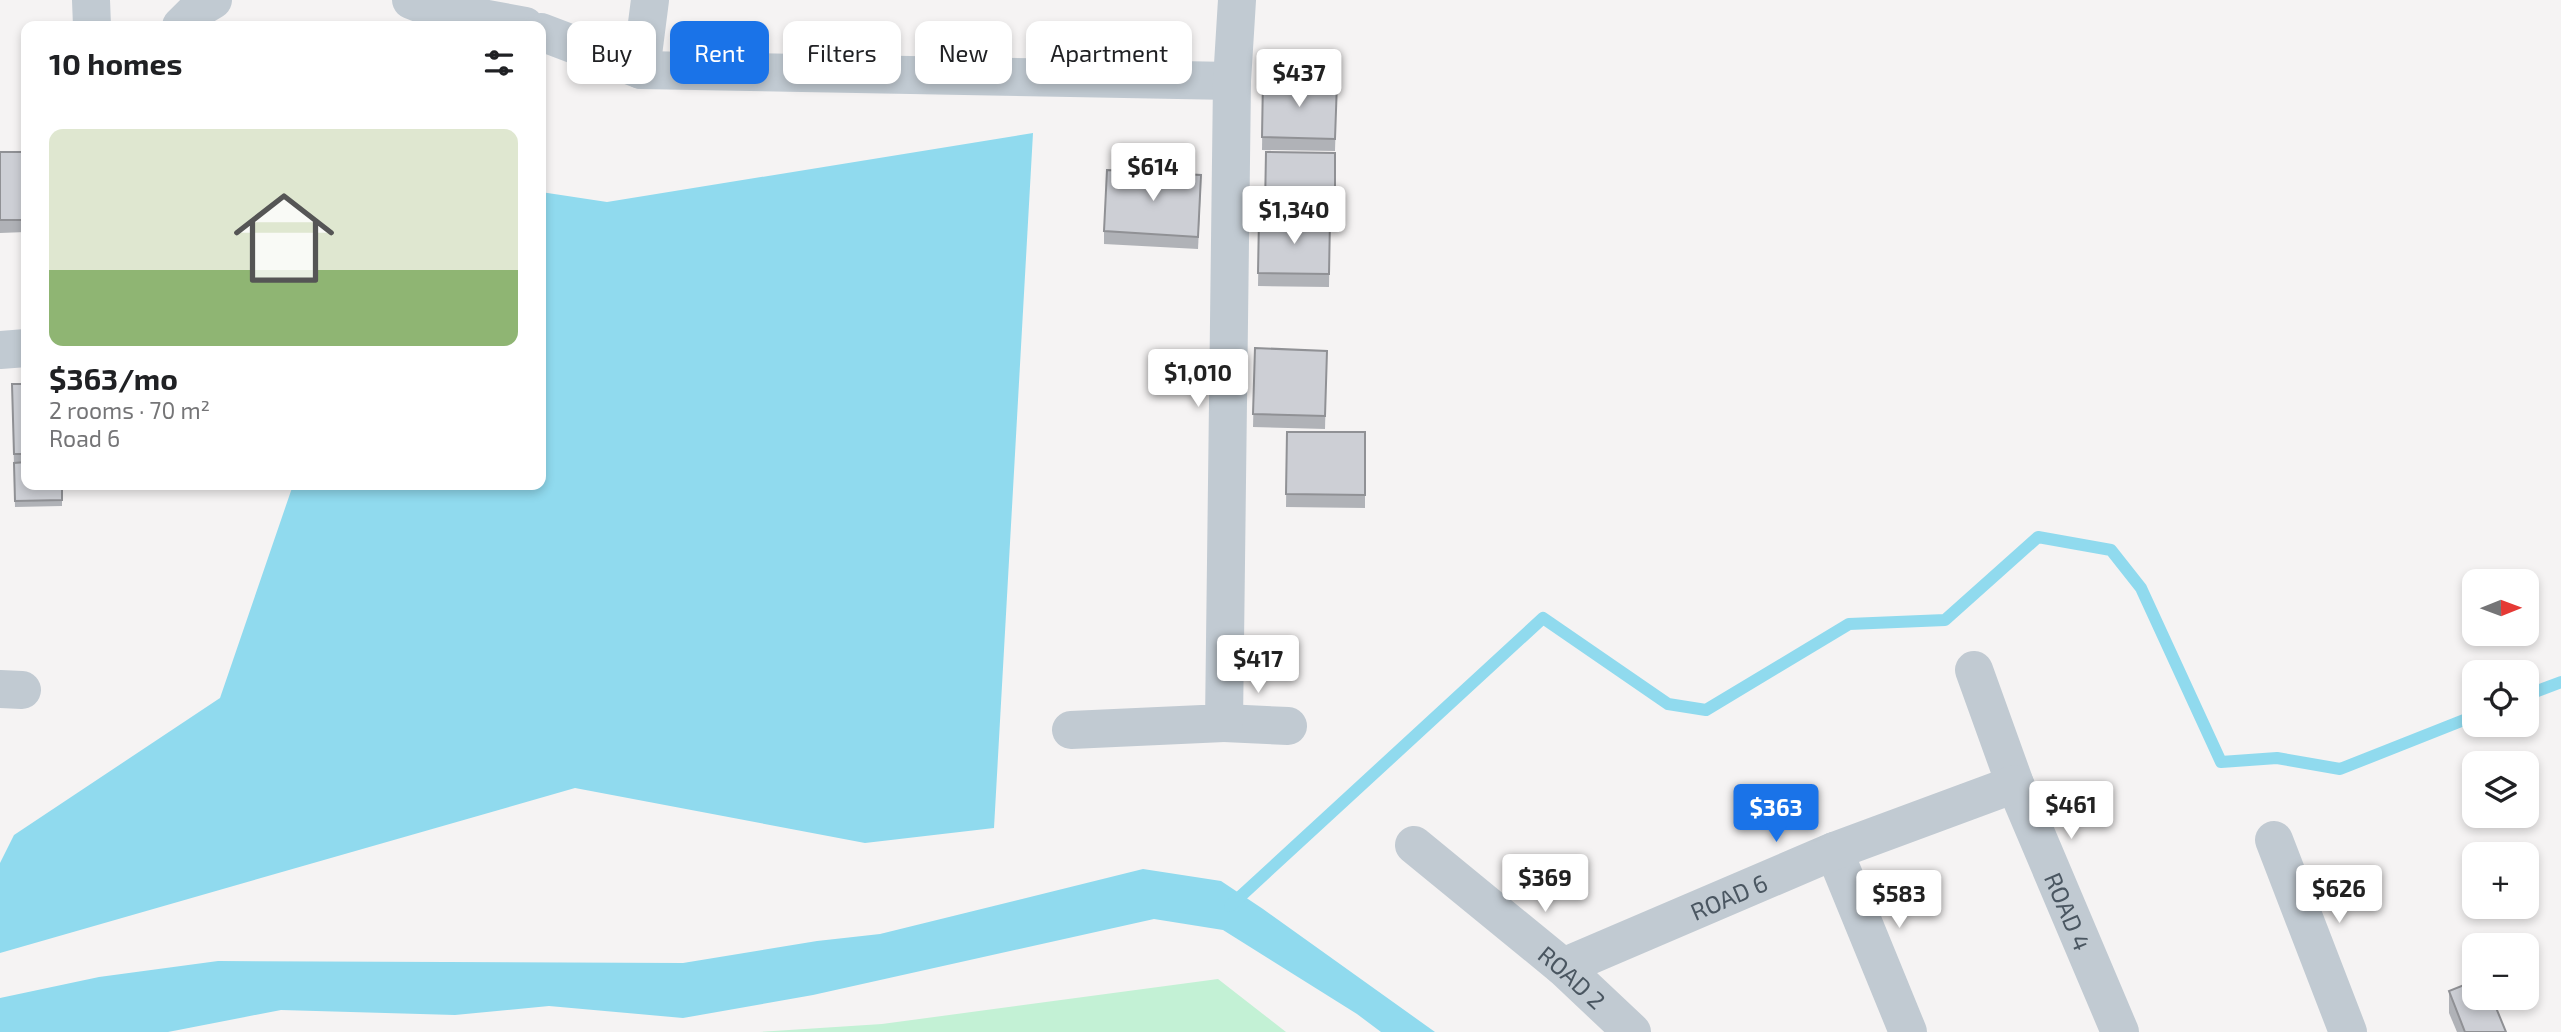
<!DOCTYPE html>
<html lang="en">
<head>
<meta charset="utf-8">
<style>
	:root { --surface:#fff; --page:#f2f2f2; --text:#202124; --muted:#757577; --line:#e0e0e0; --accent:#1a73e8 }
	body { margin:0; font-family:"Exo 2",sans-serif; background:var(--page); color:var(--text); height:100vh; display:flex; flex-direction:column; font-size:26px; white-space:nowrap }
	* { box-sizing:border-box; margin:0 }
	p { font-size:23px; color:var(--muted) }
	.icon { flex:none; width:38px; height:38px; fill:none; stroke:currentColor; stroke-width:2; stroke-linecap:round; stroke-linejoin:round }
	.map { position:relative; flex:1; overflow:hidden }
	.sheet { position:absolute; left:21px; top:21px; width:525px; height:469px; display:flex; flex-direction:column; background:var(--surface); border-radius:14px; box-shadow:0 4px 10px #0003 }
	.sheet>* { flex:none }
	.hud { position:absolute; left:567px; top:21px; width:665px; height:63px; display:flex; gap:14px }
	.needle { width:46px; rotate:89deg }
	.buttons { position:absolute; left:2462px; top:569px; display:grid; gap:14px }
	.buttons a { display:grid; place-items:center; width:77px; height:77px; border-radius:14px; background:var(--surface); box-shadow:0 4px 10px #0003; font-size:35px }
	.price { position:absolute; translate:-50% -60px; padding:0 16px; border-radius:7px; background:#fff; color:#222; font-size:23px; line-height:46px; filter:drop-shadow(0 2px 4px #0008) }
	.price::after { content:''; position:absolute; left:50%; top:42px; width:21px; height:16px; margin-left:-10px; background:inherit; clip-path:polygon(0 0,100% 0,50% 100%) }
	.price.on { background:var(--accent); color:#fff }
	ul { padding:0; list-style:none }
	li { display:grid; align-content:center; gap:14px; height:371px; padding:0 28px }
	li+li { border-top:2px solid var(--line) }
	li span { display:grid; place-items:center; height:217px; border-radius:14px; color:#555 }
	li>.icon { margin-inline-start:auto }
	span .icon { width:126px; height:126px; fill:#fffc; stroke-width:1 }
	li b { font-size:30px }
	h2 { display:flex; justify-content:space-between; align-items:center; height:84px; padding:0 28px; font-size:30px }
	.pill { padding:0 24px; border-radius:14px; background:var(--surface); box-shadow:0 4px 10px #0003; font-size:24px; line-height:63px }
	.pill.on { background:var(--accent); color:#fff }
	.map>svg:first-child { display:block }
	.green { fill:#c3f1d5 }
	.water { fill:#90daee }
	.lines { fill:none; stroke-linecap:round; stroke-linejoin:round }
	.stream { stroke:#90daee; stroke-width:12 }
	.minor { stroke:#c1cad2; stroke-width:38 }
	.wall { fill:#b0b2b7 }
	.building { fill:#cdcfd5; stroke:#909195; stroke-width:2 }
	.labels { text-anchor:middle; dominant-baseline:central; stroke-width:5; stroke-linejoin:round; paint-order:stroke }
	.street-label { font-size:24px; fill:#4a5661; stroke:#fff }
</style>
</head>
<body>
<div class="map">
<svg width="2561" height="1032" viewBox="0 0 2561 1032">
	<rect width="100%" height="100%" fill="#f5f3f3"/>
	<polygon class="green" points="1218,979 1286,1032 760,1032 882,1024"/>
	<g class="water">
		<polygon points="1033,133 994,828 865,843 575,788 0,953 0,863 14,835 220,698 293,485 541,485 541,192 607,202"/>
		<polygon points="1143,869 1221,881 1263,909 1435,1032 1381,1032 1357,1014 1223,930 1154,919 813,995 683,1018 549,1006 455,1015 281,1010 168,1032 0,1032 0,998 99,977 218,961 683,963 817,941 880,934"/>
	</g>
	<g class="lines">
		<g class="stream">
			<polyline points="2527,695 2561,682"/>
			<polyline points="1230,906 1543,618 1668,704 1706,710 1849,624 1945,620 2038,537 2111,550 2141,588 2221,762 2277,758 2340,769 2474,716"/>
		</g>
		<g class="minor">
			<polyline points="91,0 92,26"/>
			<polyline points="411,0 434,9 525,26"/>
			<polyline points="181,26 198,9 213,0"/>
			<polyline points="541,32 641,70 1232,81"/>
			<polyline points="641,70 650,0"/>
			<polyline points="0,350 26,348"/>
			<path id="s1" d="M1974,670L2015,784L2120,1032"/>
			<polyline points="0,689 22,690"/>
			<polyline points="1224,723 1288,726"/>
			<polyline points="1071,730 1224,723 1232,81 1237,0"/>
			<polyline points="2274,840 2348,1032"/>
			<path id="s2" d="M1414,845L1563,967L1632,1032"/>
			<polyline points="1834,851 1908,1032"/>
			<path id="s3" d="M1563,967L1834,851L2015,784"/>
		</g>
	</g>
	<g class="wall">
		<polygon points="1263,79 1337,82 1335,151 1262,150"/>
		<polygon points="0,152 26,152 26,232 0,233"/>
		<polygon points="1266,152 1335,153 1335,222 1330,222 1329,287 1258,286 1259,218 1265,218"/>
		<polygon points="1201,188 1198,249 1104,244 1104,231"/>
		<polygon points="1255,348 1327,351 1325,429 1253,427"/>
		<polygon points="12,384 26,384 26,485 62,485 62,506 15,507"/>
		<polygon points="1287,432 1365,432 1365,508 1286,507"/>
		<polygon points="2449,991 2506,1032 2457,1032 2449,1013"/>
	</g>
	<g class="building">
		<polygon points="1263,79 1337,82 1335,139 1262,137"/>
		<rect x="0" y="152" width="26" height="68"/>
		<polygon points="1266,152 1335,153 1335,209 1265,207"/>
		<polygon points="1107,170 1201,175 1198,237 1104,231"/>
		<polygon points="1259,218 1330,219 1329,274 1258,273"/>
		<polygon points="1255,348 1327,351 1325,416 1253,414"/>
		<polygon points="12,384 26,384 26,454 14,454"/>
		<polygon points="1287,432 1365,432 1365,495 1286,494"/>
		<polygon points="26,462 26,485 62,485 62,500 15,501 14,463"/>
		<polygon points="2474,981 2474,998 2492,998 2506,1032 2465,1032 2449,991"/>
	</g>
	<g class="labels">
		<g class="street-label">
			<text stroke="none"><textPath href="#s3" startOffset="180">ROAD 6</textPath></text>
			<text stroke="none"><textPath href="#s1" startOffset="259">ROAD 4</textPath></text>
			<text stroke="none"><textPath href="#s2" startOffset="206">ROAD 2</textPath></text>
		</g>
	</g>
</svg>
<div class="buttons">
<a><svg class="needle" viewBox="-14 -14 28 28"><path d="M0-13l5 13h-10z" fill="#e53935"/><path d="M0 13l5-13h-10z" fill="#757577"/></svg></a>
<a><svg class="icon" aria-label="locate" viewBox="0 0 24 24"><circle cx="12" cy="12" r="6"/><path d="M12 2v4M12 18v4M2 12h4M18 12h4"/></svg></a>
<a><svg class="icon" aria-label="layers" viewBox="0 0 24 24"><path d="M12 4l9 5-9 5-9-5zM3 14l9 5 9-5"/></svg></a>
<a>+</a>
<a>−</a>
</div>
<b class="price" style="left:1299px;top:109px">$437</b>
<b class="price" style="left:1153px;top:203px">$614</b>
<b class="price" style="left:1294px;top:246px">$1,340</b>
<b class="price" style="left:1198px;top:409px">$1,010</b>
<b class="price" style="left:1258px;top:695px">$417</b>
<b class="price" style="left:2071px;top:841px">$461</b>
<b class="price on" style="left:1776px;top:844px">$363</b>
<b class="price" style="left:1545px;top:914px">$369</b>
<b class="price" style="left:2339px;top:925px">$626</b>
<b class="price" style="left:1899px;top:930px">$583</b>
<div class="hud">
<a class="pill">Buy</a>
<a class="pill on">Rent</a>
<a class="pill">Filters</a>
<a class="pill">New</a>
<a class="pill">Apartment</a>
</div>
<section class="sheet">
<h2>10 homes<svg class="icon" aria-label="filters" viewBox="0 0 24 24"><path d="M4 7h16M4 17h16"/><circle cx="9" cy="7" r="2"/><circle cx="15" cy="17" r="2"/></svg></h2>
<ul>
<li><span style="background:linear-gradient(#dfe7d0 65%,#8fb573 0)"><svg class="icon" aria-label="home" viewBox="0 0 24 24"><path d="M3 11l9-7 9 7M6 9v11h12V9"/></svg></span><div><b>$363/mo</b><p>2 rooms · 70 m²</p><p>Road 6</p></div></li>
</ul>
</section>
</div>
</body>
</html>
